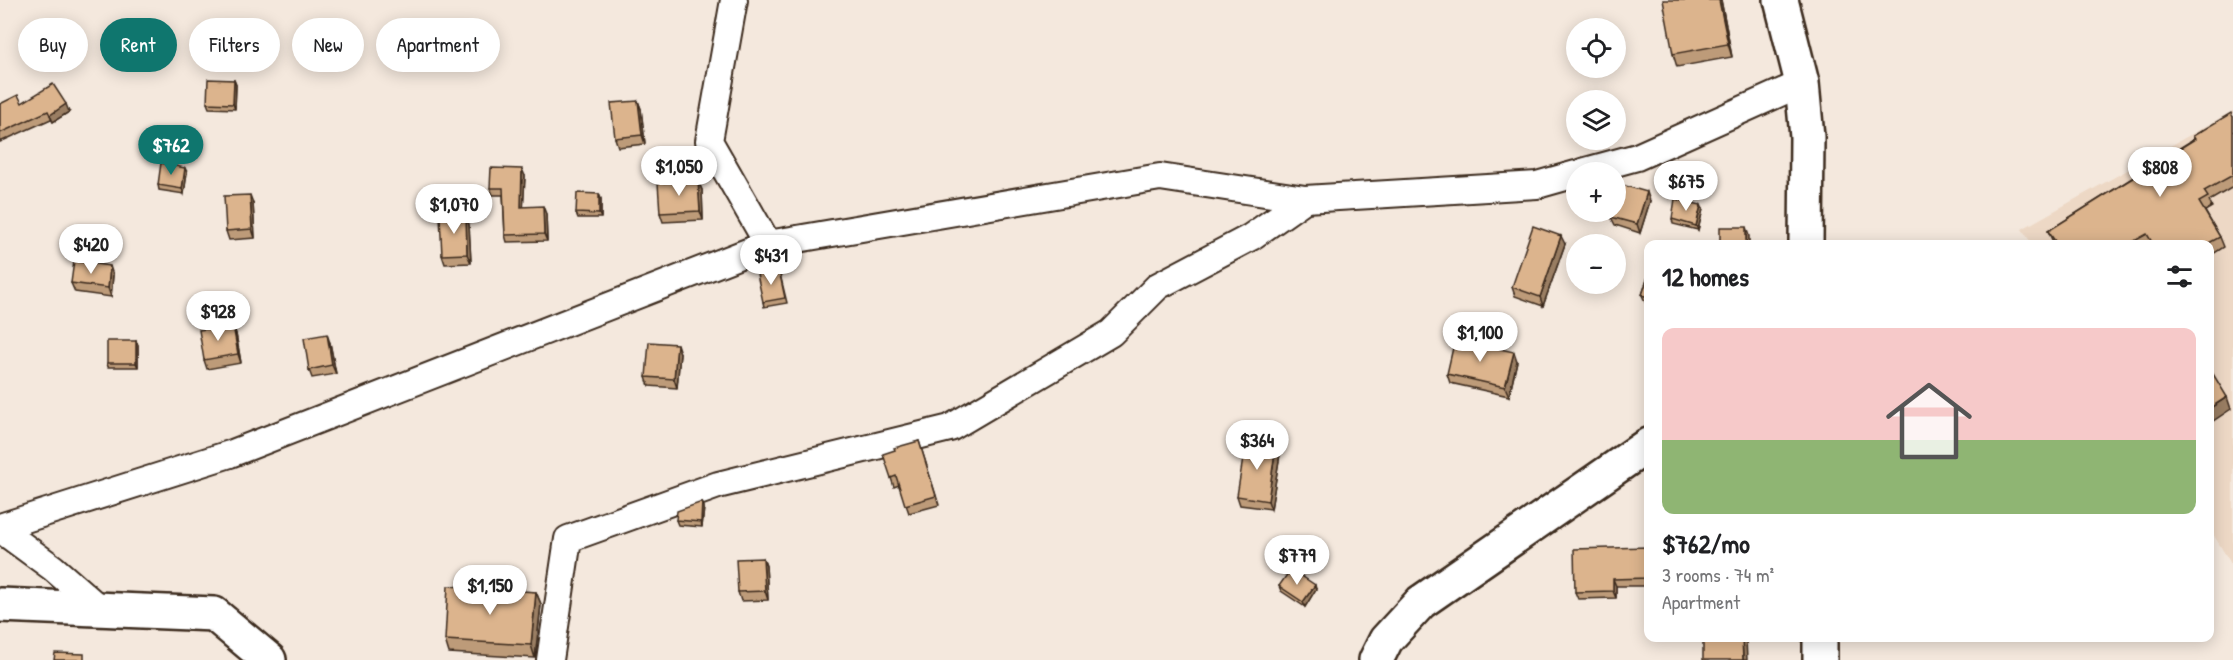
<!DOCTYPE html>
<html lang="en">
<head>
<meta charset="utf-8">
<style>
	:root { --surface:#fff; --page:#f2f2f2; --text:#202124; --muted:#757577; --accent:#0f766e }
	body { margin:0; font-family:"Patrick Hand",sans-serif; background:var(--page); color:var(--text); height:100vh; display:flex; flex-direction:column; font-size:22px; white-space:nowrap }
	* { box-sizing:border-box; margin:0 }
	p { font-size:20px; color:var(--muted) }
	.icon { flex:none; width:33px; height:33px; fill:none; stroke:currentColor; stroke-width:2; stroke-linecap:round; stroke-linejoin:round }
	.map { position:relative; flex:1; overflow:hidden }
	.drawer { position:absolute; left:1644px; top:240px; width:570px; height:402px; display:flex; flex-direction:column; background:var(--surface); border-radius:12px; box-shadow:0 3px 15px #0003 }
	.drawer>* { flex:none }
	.guide { position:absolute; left:18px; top:18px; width:570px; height:54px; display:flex; gap:12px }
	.buttons { position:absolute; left:1566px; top:18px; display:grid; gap:12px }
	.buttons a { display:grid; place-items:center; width:60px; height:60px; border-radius:50%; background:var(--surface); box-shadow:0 3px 15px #0003; font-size:30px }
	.price { position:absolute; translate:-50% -51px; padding:0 14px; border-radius:21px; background:#fff; color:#222; font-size:20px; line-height:39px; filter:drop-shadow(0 2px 3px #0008) }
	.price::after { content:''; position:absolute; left:50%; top:36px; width:18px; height:14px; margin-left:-9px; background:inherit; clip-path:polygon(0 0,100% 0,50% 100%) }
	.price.selected { background:var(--accent); color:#fff }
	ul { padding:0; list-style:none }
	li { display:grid; align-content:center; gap:12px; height:318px; padding:0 18px }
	li span { display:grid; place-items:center; height:186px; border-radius:12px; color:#555 }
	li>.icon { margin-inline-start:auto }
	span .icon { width:108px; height:108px; fill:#fffc; stroke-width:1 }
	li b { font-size:26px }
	h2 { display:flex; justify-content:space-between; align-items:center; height:72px; padding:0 18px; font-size:26px }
	.tag { padding:0 21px; border-radius:27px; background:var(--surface); box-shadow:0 3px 15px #0003; font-size:21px; line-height:54px }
	.tag.selected { background:var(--accent); color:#fff }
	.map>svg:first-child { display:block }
	.built { fill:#edd8c5 }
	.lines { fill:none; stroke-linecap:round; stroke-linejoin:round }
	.street-casing { stroke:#3b2a1e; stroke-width:30 }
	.secondary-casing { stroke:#3b2a1e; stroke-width:38 }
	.street { stroke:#fff; stroke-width:26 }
	.secondary { stroke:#fff; stroke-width:33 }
	.wall { fill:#bd9b79; stroke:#3b2a1e; stroke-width:1.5 }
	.shaded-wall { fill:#9a7e63; stroke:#3b2a1e; stroke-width:1.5 }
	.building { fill:#dcb48d; stroke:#3b2a1e; stroke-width:1.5 }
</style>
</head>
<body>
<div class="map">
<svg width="2233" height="660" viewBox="0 0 2233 660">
	<rect width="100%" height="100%" fill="#f4e8dd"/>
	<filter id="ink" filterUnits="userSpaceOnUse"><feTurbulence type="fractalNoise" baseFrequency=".0167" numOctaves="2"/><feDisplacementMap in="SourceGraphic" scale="12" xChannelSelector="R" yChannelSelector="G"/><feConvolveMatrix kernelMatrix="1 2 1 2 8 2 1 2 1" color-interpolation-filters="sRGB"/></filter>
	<g filter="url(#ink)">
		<polygon class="built" points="2233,111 2233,567 2210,529 2210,244 2032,244 2022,229"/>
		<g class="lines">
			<defs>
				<g id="street">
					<polyline points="734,0 709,141 768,244"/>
					<polyline points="1582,172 1637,157 1802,83"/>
					<polyline points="0,527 230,454 768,244 1160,177 1305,199 1537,185 1576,174"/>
					<polyline points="0,529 53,568 101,610"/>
					<polyline points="550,660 568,539 718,485 950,428 1111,333 1158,286 1251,237 1305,199"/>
				</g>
				<g id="secondary">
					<polyline points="1781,0 1802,83 1807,137 1806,244"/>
					<polyline points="0,605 214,614 269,660"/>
					<polyline points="1820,638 1820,660"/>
					<polyline points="1376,660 1386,640 1421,602 1648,445"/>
				</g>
			</defs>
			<use href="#street" class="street-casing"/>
			<use href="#secondary" class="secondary-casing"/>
			<use href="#street" class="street"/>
			<use href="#secondary" class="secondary"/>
		</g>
		<g class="wall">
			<polygon points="1721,0 1732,57 1677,67 1673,54"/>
			<polygon points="234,80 236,85 235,109 209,108 207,103"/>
			<polygon points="638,101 641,109 645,144 618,147 615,138"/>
			<polygon points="22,103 69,112 53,122 51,119 0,142 0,104"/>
			<polygon points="2233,117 2233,187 2209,201 2212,207 2205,211 2220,237 2224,247 2210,256 2210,244 2054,244 2048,231 2194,139 2193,136"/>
			<polygon points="187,172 184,194 159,190 158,185"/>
			<polygon points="525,176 523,207 546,214 547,241 507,242 505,235 503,195 493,195 490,188"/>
			<polygon points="698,181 702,190 703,220 663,222 660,213"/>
			<polygon points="599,194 601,199 601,218 578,218 576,213"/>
			<polygon points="1650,201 1640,233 1615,225 1611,217"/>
			<polygon points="253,203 255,238 229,240 226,231"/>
			<polygon points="1703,209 1698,230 1673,224 1672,219"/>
			<polygon points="466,216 469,225 471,263 445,264 442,255"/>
			<polygon points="1565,244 1543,306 1515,296 1512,287"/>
			<polygon points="779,270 787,303 764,307 763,302"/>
			<polygon points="113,275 111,297 75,292 71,283"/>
			<polygon points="1648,277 1648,305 1646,304 1642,295"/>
			<polygon points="233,325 236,334 241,363 207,369 204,360"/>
			<polygon points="136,341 138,345 138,367 108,367 107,363"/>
			<polygon points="330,343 336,374 312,378 309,370"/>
			<polygon points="680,353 677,388 649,386 646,377"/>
			<polygon points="1517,361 1509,396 1450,383 1447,374"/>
			<polygon points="919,441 939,505 909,513 899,485 894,487 891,478 895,450"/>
			<polygon points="1276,445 1280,454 1271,509 1240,505 1237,496"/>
			<polygon points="702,502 704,507 702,527 678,525 676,520"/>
			<polygon points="1648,547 1648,586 1616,586 1616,598 1578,599 1575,592"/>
			<polygon points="763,558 766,566 768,600 741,601 738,592"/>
			<polygon points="1279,586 1316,589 1305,607 1281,591"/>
			<polygon points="536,592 541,604 535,658 449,653 445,640"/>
		</g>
		<g class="shaded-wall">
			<polygon points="1719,0 1721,0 1732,57 1728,44"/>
			<polygon points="234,80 236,85 235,109 233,104"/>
			<polygon points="638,101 641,109 645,144 642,135"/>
			<polygon points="66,104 69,112 53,122 50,115"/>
			<polygon points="185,168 187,172 184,194 182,189"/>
			<polygon points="522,169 525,176 523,214 521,207"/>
			<polygon points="698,181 702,190 703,220 700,211"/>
			<polygon points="1647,192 1650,201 1640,233 1637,224"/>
			<polygon points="599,194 601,199 601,218 599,214"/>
			<polygon points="250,195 253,203 255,238 252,229"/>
			<polygon points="1701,205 1703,209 1698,230 1696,226"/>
			<polygon points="543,206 546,214 547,241 544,234"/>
			<polygon points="466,216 469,225 471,263 467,254"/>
			<polygon points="1746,227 1749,236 1749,244 1746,244"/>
			<polygon points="1561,236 1565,244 1543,306 1540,297"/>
			<polygon points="110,266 113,275 111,297 108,288"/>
			<polygon points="233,325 236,334 241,363 238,354"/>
			<polygon points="327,334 330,343 336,374 332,365"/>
			<polygon points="136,341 138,345 138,367 136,363"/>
			<polygon points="677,344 680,353 677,388 674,379"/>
			<polygon points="1514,352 1517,361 1509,396 1505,387"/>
			<polygon points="2227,397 2231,409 2210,423 2210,408"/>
			<polygon points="1276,445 1280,454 1271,509 1268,501"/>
			<polygon points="702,502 704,507 702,527 701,522"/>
			<polygon points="763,558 766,566 768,600 765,591"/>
			<polygon points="1613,579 1616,586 1616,598 1613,591"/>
			<polygon points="1315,585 1316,589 1305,607 1303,602"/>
			<polygon points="536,592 541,604 535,658 531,645"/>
			<polygon points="1742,638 1746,638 1747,660 1743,660"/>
		</g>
		<g class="building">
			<polygon points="1663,0 1719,0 1728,44 1673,54"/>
			<polygon points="208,79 234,80 233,104 207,103"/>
			<polygon points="53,84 66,104 50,115 48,111 0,133 0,104 18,95 22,103"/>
			<polygon points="638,101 642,135 615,138 611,103"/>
			<polygon points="2231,113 2233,117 2233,175 2204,191 2208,197 2199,202 2220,237 2207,244 2153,244 2147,234 2129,244 2057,244 2048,231 2195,139 2193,136"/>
			<polygon points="161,163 185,168 182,189 158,185"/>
			<polygon points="491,168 522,169 521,207 543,206 544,234 505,235 503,188 490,188"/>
			<polygon points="698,181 700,211 660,213 658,183"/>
			<polygon points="1622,185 1647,192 1637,224 1611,217 1613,212 1616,212 1616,204"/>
			<polygon points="577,193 599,194 599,214 576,213"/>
			<polygon points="250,195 252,229 226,231 224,196"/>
			<polygon points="1675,199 1701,205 1696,226 1672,219"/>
			<polygon points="466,216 467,254 442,255 440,217"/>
			<polygon points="1533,226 1561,236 1540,297 1512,287"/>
			<rect x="1720" y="227" width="26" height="17"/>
			<polygon points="74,261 110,266 108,288 71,283"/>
			<polygon points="779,270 785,298 763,302 757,274"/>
			<polygon points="1648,277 1648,297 1642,295"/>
			<polygon points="233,325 238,354 204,360 199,330"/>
			<polygon points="327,334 332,365 309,370 304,338"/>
			<polygon points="1455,339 1514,352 1505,387 1447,374"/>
			<rect x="107" y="341" width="29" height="22"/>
			<polygon points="649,342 677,344 674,379 646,377"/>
			<polygon points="2210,369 2227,397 2210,408"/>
			<polygon points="1246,440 1276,445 1268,501 1237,496"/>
			<polygon points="919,441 936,496 905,505 896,476 891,478 883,454 895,450 894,448"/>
			<polygon points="702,502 701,522 676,520 677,511"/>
			<polygon points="1648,547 1648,578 1613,579 1613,591 1575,592 1574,549"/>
			<polygon points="763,558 765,591 738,592 736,559"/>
			<polygon points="1291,569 1315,585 1303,602 1279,586"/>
			<polygon points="448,586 536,592 531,645 445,640"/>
			<polygon points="1703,638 1742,638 1743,660 1703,660"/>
			<polygon points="55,653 84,654 84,660 54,660"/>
		</g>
	</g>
</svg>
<div class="buttons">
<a><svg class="icon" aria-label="locate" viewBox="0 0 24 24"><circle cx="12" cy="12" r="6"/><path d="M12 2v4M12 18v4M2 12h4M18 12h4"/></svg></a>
<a><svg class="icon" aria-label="layers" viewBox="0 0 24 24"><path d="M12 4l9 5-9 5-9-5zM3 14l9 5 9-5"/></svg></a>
<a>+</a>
<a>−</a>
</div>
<b class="price selected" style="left:171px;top:176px">$762</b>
<b class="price" style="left:679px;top:197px">$1,050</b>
<b class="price" style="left:2160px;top:198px">$808</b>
<b class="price" style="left:1686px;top:212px">$675</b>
<b class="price" style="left:454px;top:235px">$1,070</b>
<b class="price" style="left:91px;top:275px">$420</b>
<b class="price" style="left:771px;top:286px">$431</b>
<b class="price" style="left:218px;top:342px">$928</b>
<b class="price" style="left:1480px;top:363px">$1,100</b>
<b class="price" style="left:1257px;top:471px">$364</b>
<b class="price" style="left:1297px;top:586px">$779</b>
<b class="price" style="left:490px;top:616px">$1,150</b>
<div class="guide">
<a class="tag">Buy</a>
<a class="tag selected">Rent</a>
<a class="tag">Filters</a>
<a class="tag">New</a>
<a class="tag">Apartment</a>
</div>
<section class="drawer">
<h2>12 homes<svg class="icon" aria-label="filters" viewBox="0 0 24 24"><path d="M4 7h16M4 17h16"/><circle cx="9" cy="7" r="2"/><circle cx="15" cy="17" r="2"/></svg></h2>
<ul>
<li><span style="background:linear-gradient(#f6c9c9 60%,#8fb573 0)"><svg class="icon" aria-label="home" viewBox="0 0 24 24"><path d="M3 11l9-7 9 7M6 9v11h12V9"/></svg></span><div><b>$762/mo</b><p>3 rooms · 74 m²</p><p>Apartment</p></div></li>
</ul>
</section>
</div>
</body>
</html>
